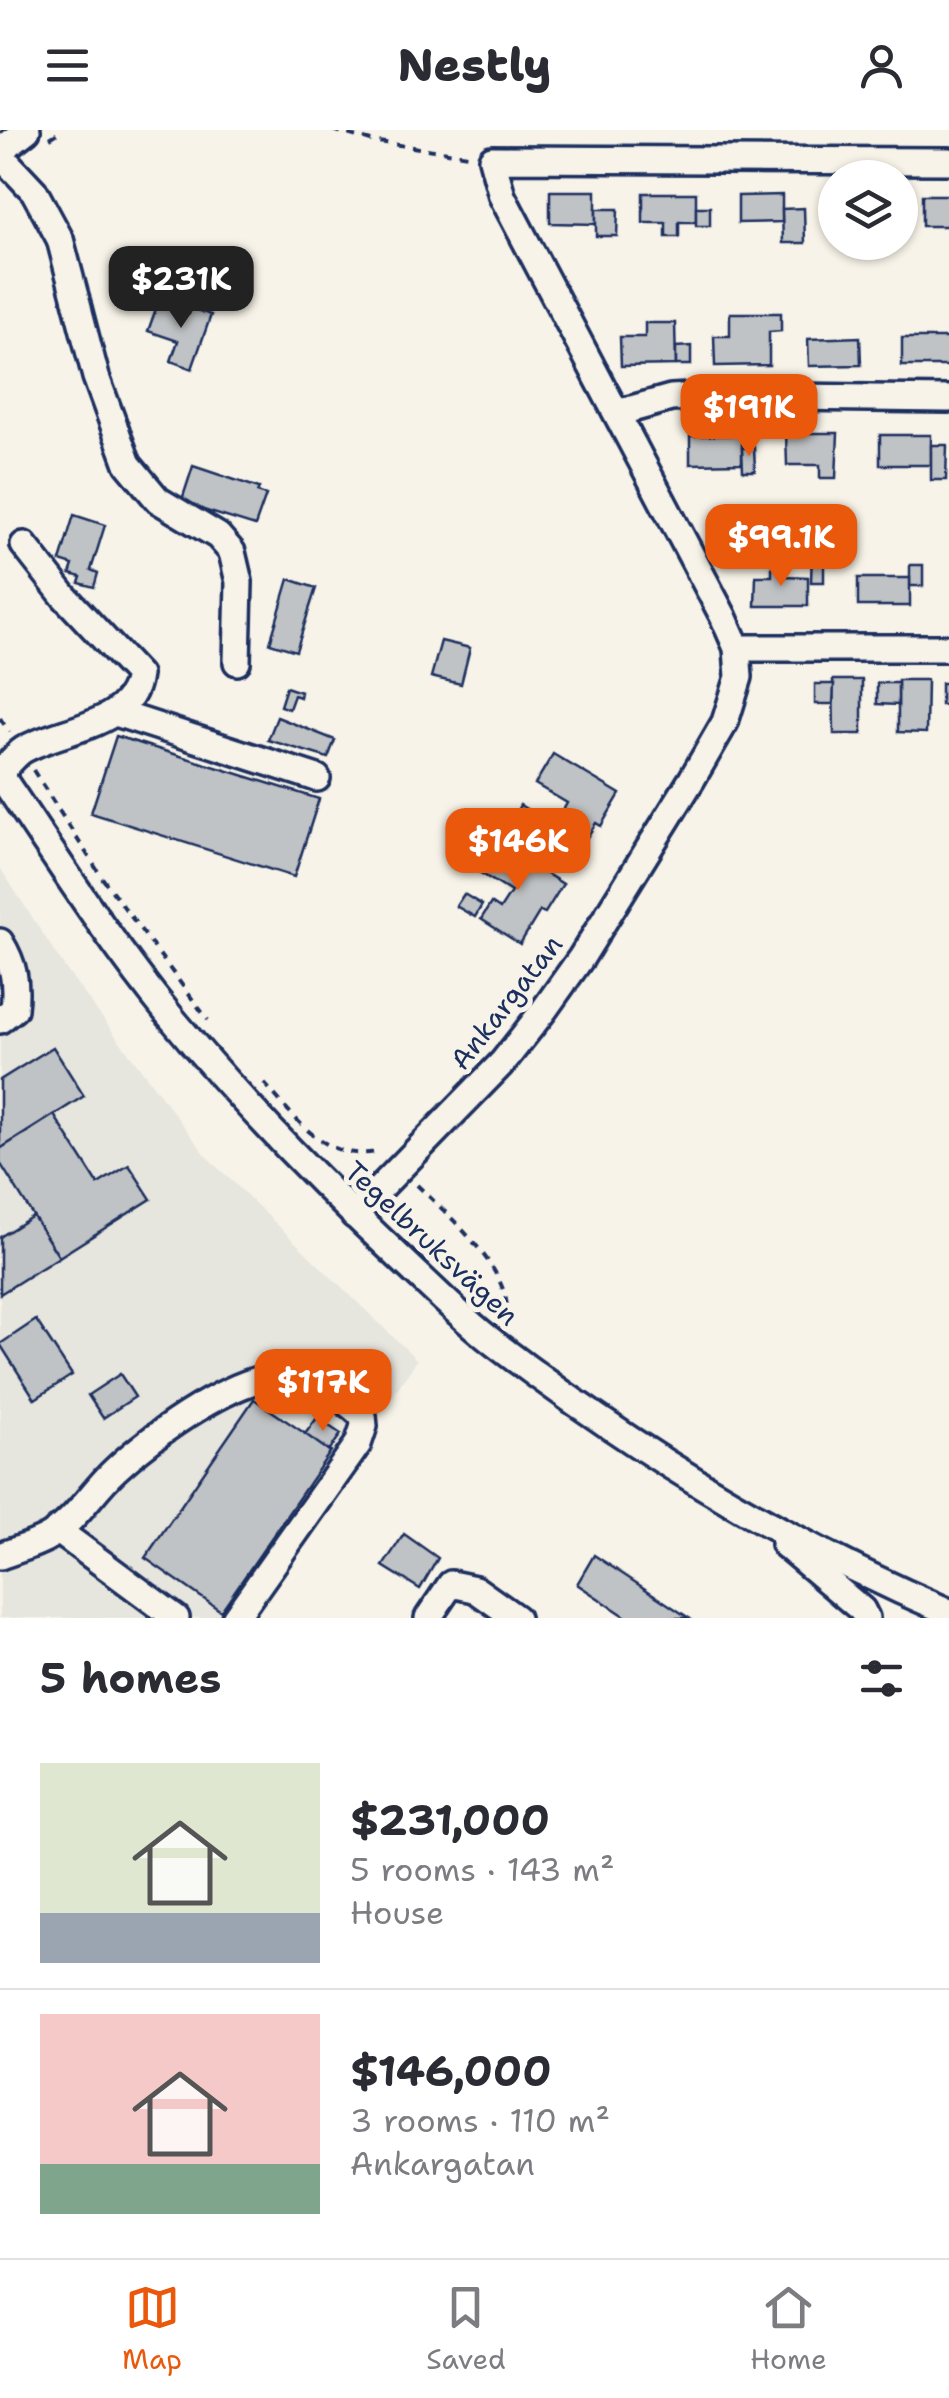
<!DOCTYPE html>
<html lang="en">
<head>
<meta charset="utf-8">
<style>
	:root { --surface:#fff; --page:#f7f7f7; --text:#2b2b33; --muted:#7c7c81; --line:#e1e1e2; --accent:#ea580c }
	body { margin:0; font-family:"Shantell Sans",sans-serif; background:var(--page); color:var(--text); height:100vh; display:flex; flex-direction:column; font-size:38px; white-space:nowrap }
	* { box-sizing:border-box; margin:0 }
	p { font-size:32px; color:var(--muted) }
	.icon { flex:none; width:55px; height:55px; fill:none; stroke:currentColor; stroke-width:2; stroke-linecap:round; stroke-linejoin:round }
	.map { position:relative; height:1488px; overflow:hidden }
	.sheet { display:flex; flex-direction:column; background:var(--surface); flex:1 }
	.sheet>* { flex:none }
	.tools { position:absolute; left:818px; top:30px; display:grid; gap:20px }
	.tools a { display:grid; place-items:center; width:100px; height:100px; border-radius:50%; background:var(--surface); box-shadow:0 2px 8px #0004; font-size:50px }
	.price { position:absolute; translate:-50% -85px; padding:0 22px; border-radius:20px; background:var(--accent); color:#fff; font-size:32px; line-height:65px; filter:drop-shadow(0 2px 5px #0008) }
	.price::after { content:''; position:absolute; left:50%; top:60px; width:30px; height:22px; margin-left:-15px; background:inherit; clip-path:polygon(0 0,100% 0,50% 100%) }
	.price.current { background:#222; color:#fff }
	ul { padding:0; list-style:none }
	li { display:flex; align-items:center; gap:30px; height:250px; padding:0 40px }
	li+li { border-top:2px solid var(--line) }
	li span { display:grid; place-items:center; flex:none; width:280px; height:200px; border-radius:0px; color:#555 }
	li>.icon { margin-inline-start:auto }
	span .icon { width:120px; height:120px; fill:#fffc; stroke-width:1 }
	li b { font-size:42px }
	h2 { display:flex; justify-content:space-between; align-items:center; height:120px; padding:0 40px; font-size:42px }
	header { display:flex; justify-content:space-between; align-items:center; height:130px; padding:0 40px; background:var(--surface); font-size:45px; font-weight:800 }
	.tab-bar { display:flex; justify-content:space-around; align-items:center; height:140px; border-top:2px solid var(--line); background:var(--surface); font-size:28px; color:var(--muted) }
	.tab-bar a { display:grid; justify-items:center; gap:5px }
	.tab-bar .current { color:var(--accent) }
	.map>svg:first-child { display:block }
	.built { fill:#e6e5de }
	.building { fill:#c0c3c5; stroke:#1b2f5e; stroke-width:2.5 }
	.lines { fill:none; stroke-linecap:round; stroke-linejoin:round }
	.minor-casing { stroke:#1b2f5e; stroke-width:32 }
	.path { stroke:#1b2f5e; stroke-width:4; stroke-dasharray:8 8; stroke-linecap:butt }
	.minor { stroke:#f7f3e8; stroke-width:25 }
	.labels { text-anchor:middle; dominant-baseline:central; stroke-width:10; stroke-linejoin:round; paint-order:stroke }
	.street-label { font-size:28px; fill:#1b2f5e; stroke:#f7f3e8 }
</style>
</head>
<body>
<header><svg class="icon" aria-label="menu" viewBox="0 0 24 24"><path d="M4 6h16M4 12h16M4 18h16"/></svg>Nestly<svg class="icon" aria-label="person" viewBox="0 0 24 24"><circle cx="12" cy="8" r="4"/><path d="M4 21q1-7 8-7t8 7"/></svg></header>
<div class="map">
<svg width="949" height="1488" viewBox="0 0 949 1488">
	<rect width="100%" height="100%" fill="#f7f3e8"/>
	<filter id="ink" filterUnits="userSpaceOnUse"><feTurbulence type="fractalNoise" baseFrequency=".01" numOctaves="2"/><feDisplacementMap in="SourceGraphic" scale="20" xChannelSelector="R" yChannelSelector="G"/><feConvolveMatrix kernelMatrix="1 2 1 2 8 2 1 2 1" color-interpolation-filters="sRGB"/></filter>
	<g filter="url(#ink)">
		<polygon class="built" points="0,738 67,841 207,1027 417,1230 241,1488 0,1488"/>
		<g class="building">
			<polygon points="550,61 596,61 596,94 550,93"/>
			<polygon points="643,63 696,63 696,92 679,92 679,107 666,107 666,93 643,93"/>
			<polygon points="782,65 782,92 738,93 738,66"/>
			<rect x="922" y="65" width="27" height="31"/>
			<rect x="696" y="77" width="14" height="19"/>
			<polygon points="804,78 805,113 783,113 782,79"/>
			<polygon points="596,79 618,79 617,106 596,106"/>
			<polygon points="158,173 189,184 191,178 211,185 192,239 171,231 178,211 148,201"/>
			<polygon points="730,183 781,183 781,201 769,202 769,235 715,236 714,206 730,206"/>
			<polygon points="645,193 675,193 676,235 621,236 620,207 645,207"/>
			<polygon points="860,207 861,235 809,236 808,209"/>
			<rect x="902" y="208" width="47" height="28"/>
			<polygon points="691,216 691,235 676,235 676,217"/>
			<polygon points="786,303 838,303 836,348 820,348 820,335 787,335"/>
			<polygon points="742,305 742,333 690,334 690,306"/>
			<rect x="880" y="305" width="51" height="30"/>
			<polygon points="931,315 947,315 946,350 931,350"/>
			<polygon points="754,317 755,341 743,341 742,318"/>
			<polygon points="193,336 259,358 257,362 266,365 255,396 181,373"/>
			<polygon points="74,385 105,395 91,440 98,443 94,457 79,453 81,447 70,444 73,435 60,431"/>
			<polygon points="812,421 824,422 824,452 811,452"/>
			<polygon points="772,433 785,434 785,446 808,447 808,476 755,476 756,446 772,446"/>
			<rect x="910" y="435" width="13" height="21"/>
			<rect x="858" y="448" width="52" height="28"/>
			<polygon points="289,449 316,458 296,521 270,513"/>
			<polygon points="441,511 470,518 461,554 431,547"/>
			<polygon points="833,550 862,550 862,604 834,604"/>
			<polygon points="898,550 927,550 926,603 898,602"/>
			<polygon points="877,553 898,553 898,575 877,574"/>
			<rect x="941" y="553" width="8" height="22"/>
			<polygon points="815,554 834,554 833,574 815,574"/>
			<polygon points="286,557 301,562 300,567 294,565 289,579 280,576"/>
			<polygon points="277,587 335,610 328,628 268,610"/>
			<polygon points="116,606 319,669 294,747 91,683"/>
			<polygon points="553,624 620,664 601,696 596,693 576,725 537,701 547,685 557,691 567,673 535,654"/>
			<polygon points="520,675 539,687 532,699 513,688"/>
			<polygon points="497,713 563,754 545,783 540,781 520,814 481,789 491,773 500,779 511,762 479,742"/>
			<polygon points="464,764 482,775 475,787 456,776"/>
			<polygon points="53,917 84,966 0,1019 0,950"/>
			<polygon points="54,985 98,1054 129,1035 151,1069 59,1127 0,1033 0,1019"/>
			<polygon points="33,1086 59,1127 0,1164 0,1107"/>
			<polygon points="36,1190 72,1245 35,1269 0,1214"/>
			<polygon points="120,1244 135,1267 103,1288 88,1265"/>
			<polygon points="254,1269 331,1321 221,1481 145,1428"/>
			<polygon points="317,1288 341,1304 329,1321 305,1304"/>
			<polygon points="404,1404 438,1428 420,1459 383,1436"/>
			<polygon points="594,1425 689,1488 628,1488 577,1454"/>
		</g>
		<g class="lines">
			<defs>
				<g id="minor">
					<polyline points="0,21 27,0"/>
					<polyline points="0,25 34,61 60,109 96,247 128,334 158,370 218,406 232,422 239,452 237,532"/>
					<polyline points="617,283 671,268 708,266 949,269"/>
					<polyline points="737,518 949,518"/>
					<polyline points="116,583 317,648"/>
					<path d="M0,643C7,636 15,625 23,620C60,598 132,597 138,545L64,466L24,415"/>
					<path d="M0,645C55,726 108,810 170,886C241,972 318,1051 399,1127C430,1156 461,1188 494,1213C634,1320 787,1413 949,1482"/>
					<path d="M0,812C14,834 17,853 14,879L0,890"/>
					<polyline points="354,1085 503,932 544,880 581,828 692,649 725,592 739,547 737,518 723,486 502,66 492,29 949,31"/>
					<polyline points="57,1400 176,1488"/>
					<polyline points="784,1414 862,1480 866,1488"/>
					<path d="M0,1426C16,1420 35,1415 50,1406C76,1390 93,1360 115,1340C151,1306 240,1241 290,1246C316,1248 344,1269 363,1286L364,1296L358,1314L235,1488"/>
					<polyline points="428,1488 451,1454 475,1459 516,1488"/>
				</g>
			</defs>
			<use href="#minor" class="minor-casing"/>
			<g class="path">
				<polyline points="333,0 371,11 468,25"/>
				<polyline points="50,8 63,0"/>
				<polyline points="0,588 9,602"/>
				<polyline points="33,640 103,749 208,890"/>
				<path d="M264,953C298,990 325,1034 381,1021"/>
				<path d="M417,1055C448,1085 517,1144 506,1192"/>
			</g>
			<use href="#minor" class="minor"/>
		</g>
	</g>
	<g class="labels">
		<g class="street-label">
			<text transform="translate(506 872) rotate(-52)">Ankargatan</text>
			<text transform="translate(432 1113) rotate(43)">Tegelbruksvägen</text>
		</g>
	</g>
</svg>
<div class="tools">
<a><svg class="icon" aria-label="layers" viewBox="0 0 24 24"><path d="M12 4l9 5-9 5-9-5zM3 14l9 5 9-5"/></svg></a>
</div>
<b class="price current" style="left:181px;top:201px">$231K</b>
<b class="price" style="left:749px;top:329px">$191K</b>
<b class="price" style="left:781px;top:459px">$99.1K</b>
<b class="price" style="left:518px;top:763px">$146K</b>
<b class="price" style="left:323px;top:1304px">$117K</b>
</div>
<section class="sheet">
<h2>5 homes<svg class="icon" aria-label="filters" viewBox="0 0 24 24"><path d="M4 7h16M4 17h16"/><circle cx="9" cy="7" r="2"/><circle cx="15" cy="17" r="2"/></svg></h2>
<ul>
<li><span style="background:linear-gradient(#dfe7d0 75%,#9aa5b1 0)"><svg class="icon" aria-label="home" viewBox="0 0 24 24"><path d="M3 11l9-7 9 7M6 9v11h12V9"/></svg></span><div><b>$231,000</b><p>5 rooms · 143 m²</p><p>House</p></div></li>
<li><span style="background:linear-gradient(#f6c9c9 75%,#7fa58c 0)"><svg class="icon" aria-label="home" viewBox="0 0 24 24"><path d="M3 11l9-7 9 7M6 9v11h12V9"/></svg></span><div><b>$146,000</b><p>3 rooms · 110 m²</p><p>Ankargatan</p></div></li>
</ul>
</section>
<nav class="tab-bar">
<a class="current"><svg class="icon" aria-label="map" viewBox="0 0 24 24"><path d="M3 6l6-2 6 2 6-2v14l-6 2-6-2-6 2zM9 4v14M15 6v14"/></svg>Map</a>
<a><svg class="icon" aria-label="saved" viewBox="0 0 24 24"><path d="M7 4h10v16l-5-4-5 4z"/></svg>Saved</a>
<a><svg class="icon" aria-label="home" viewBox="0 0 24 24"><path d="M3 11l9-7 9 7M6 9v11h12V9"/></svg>Home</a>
</nav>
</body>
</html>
